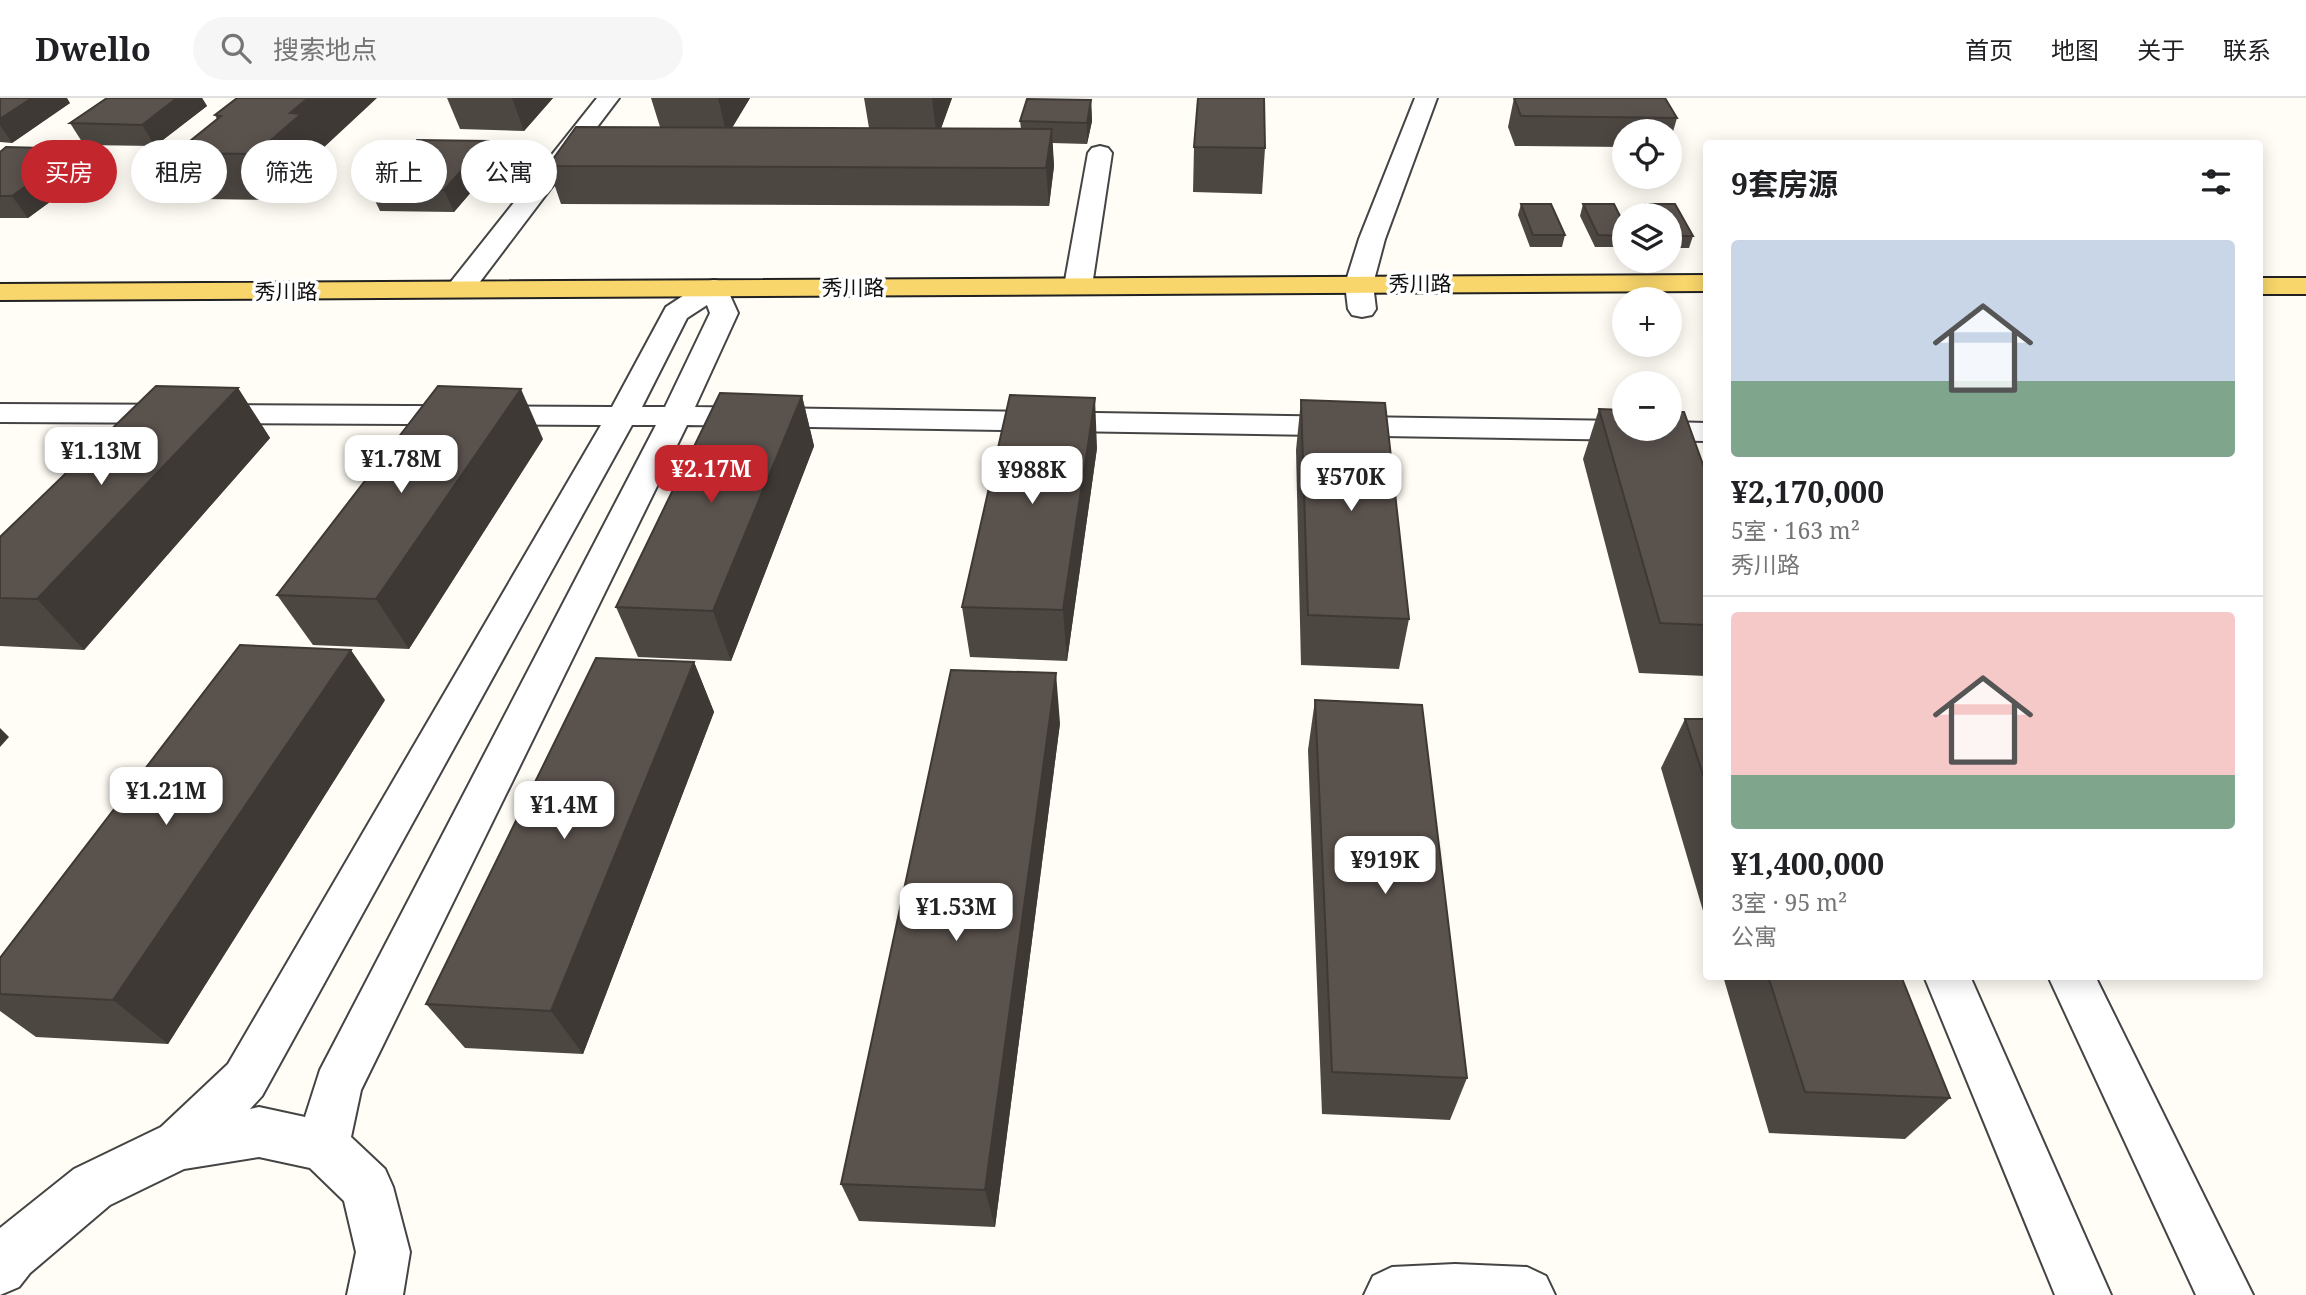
<!DOCTYPE html>
<html lang="zh">
<head>
<meta charset="utf-8">
<style>
	:root { --surface:#fff; --page:#f6f6f6; --text:#202124; --muted:#757577; --line:#e0e0e0; --accent:#c4262e }
	body { margin:0; font-family:"Noto Serif","Noto Sans SC",serif; background:var(--page); color:var(--text); height:100vh; display:flex; flex-direction:column; font-size:26px; white-space:nowrap }
	* { box-sizing:border-box; margin:0 }
	p { font-size:23px; color:var(--muted) }
	.icon { flex:none; width:38px; height:38px; fill:none; stroke:currentColor; stroke-width:2; stroke-linecap:round; stroke-linejoin:round }
	.map { position:relative; flex:1; overflow:hidden }
	.sheet { position:absolute; left:1703px; top:42px; width:560px; height:840px; display:flex; flex-direction:column; background:var(--surface); border-radius:7px; box-shadow:0 4px 18px #0003 }
	.sheet>* { flex:none }
	.guide { position:absolute; left:21px; top:42px; width:665px; height:63px; display:flex; gap:14px }
	.fabs { position:absolute; left:1612px; top:21px; display:grid; gap:14px }
	.fabs a { display:grid; place-items:center; width:70px; height:70px; border-radius:50%; background:var(--surface); box-shadow:0 4px 18px #0003; font-size:35px }
	.price { position:absolute; translate:-50% -60px; padding:0 16px; border-radius:14px; background:#fff; color:#222; font-size:23px; line-height:46px; filter:drop-shadow(0 2px 4px #0008) }
	.price::after { content:''; position:absolute; left:50%; top:42px; width:21px; height:16px; margin-left:-10px; background:inherit; clip-path:polygon(0 0,100% 0,50% 100%) }
	.price.current { background:var(--accent); color:#fff }
	ul { padding:0; list-style:none }
	li { display:grid; align-content:center; gap:14px; height:371px; padding:0 28px }
	li+li { border-top:2px solid var(--line) }
	li span { display:grid; place-items:center; height:217px; border-radius:7px; color:#555 }
	li>.icon { margin-inline-start:auto }
	span .icon { width:126px; height:126px; fill:#fffc; stroke-width:1 }
	li b { font-size:30px }
	h2 { display:flex; justify-content:space-between; align-items:center; height:84px; padding:0 28px; font-size:30px }
	.tag { padding:0 24px; border-radius:32px; background:var(--surface); box-shadow:0 4px 18px #0003; font-size:24px; line-height:63px }
	.tag.current { background:var(--accent); color:#fff }
	header { display:flex; align-items:center; gap:42px; box-sizing:border-box; height:98px; padding:0 35px; background:var(--surface); border-bottom:2px solid var(--line) }
	header strong { font-size:33px }
	nav { display:flex; gap:38px; margin-inline-start:auto; font-size:24px }
	.search { width:490px; height:63px; background:var(--page); display:flex; align-items:center; gap:18px; box-sizing:border-box; padding:0 24px; border-radius:38px; color:var(--muted); font-size:26px }
	.map>svg:first-child { display:block }
	.lines { fill:none; stroke-linecap:round; stroke-linejoin:round }
	.minor-casing { stroke:#444; stroke-width:4 }
	.major-casing { stroke:#222; stroke-width:4 }
	.minor { fill:#fff; fill-rule:evenodd }
	.major { fill:#f9d66b; fill-rule:evenodd }
	.wall { fill:#4d4742 }
	.shaded-wall { fill:#3f3936 }
	.building { fill:#5a524d; stroke:#3f3936; stroke-width:2 }
	.labels { text-anchor:middle; dominant-baseline:central; stroke-width:7; stroke-linejoin:round; paint-order:stroke }
	.far-street-label { font-size:21px; fill:#111; stroke:#fff }
</style>
</head>
<body>
<header>
<strong>Dwello</strong>
<div class="search"><svg class="icon" aria-label="search" viewBox="0 0 24 24"><circle cx="10" cy="10" r="6"/><path d="M15 15l6 6"/></svg>搜索地点</div>
<nav><a>首页</a><a>地图</a><a>关于</a><a>联系</a></nav>
</header>
<div class="map">
<svg width="2306" height="1197" viewBox="0 0 2306 1197">
	<rect width="100%" height="100%" fill="#fffdf5"/>
	<g class="lines">
		<defs>
			<g id="minor">
				<polygon points="597,0 619,0 470,197 460,199 450,197 446,191 450,185"/>
				<polygon points="1415,0 1437,0 1385,141 1373,186 1376,211 1372,217 1362,219 1352,217 1348,211 1345,186 1359,141"/>
				<polygon points="1100,48 1108,50 1112,55 1092,188 1088,194 1078,196 1068,194 1064,188 1088,55 1092,50"/>
				<path d="M714,182L724,184L738,215L695,309L1624,323V331H1670V324L1706,325V343L687,327L361,992L351,1039L385,1071L393,1089L410,1154L403,1197H347L356,1154L344,1103L310,1070L259,1059L184,1071L110,1107L30,1175L19,1189L0,1197V1130L74,1071L161,1029L228,966L601,327L0,324V306L612,309L666,209L704,184ZM707,207L710,215L665,309H642L687,220ZM632,327H656L320,972L305,1019L259,1009L250,1011L262,998Z"/>
				<polygon points="1924,878 1970,878 2111,1197 2055,1197"/>
				<polygon points="2048,878 2095,878 2253,1197 2196,1197"/>
				<polygon points="1455,1166 1527,1169 1546,1178 1555,1197 1364,1197 1373,1178 1392,1169"/>
			</g>
			<g id="major">
				<polygon points="1706,177 1706,193 0,202 0,186"/>
				<rect x="2259" y="180" width="47" height="16"/>
			</g>
		</defs>
		<use href="#minor" class="minor-casing"/>
		<use href="#major" class="major-casing"/>
		<use href="#minor" class="minor"/>
		<use href="#major" class="major"/>
	</g>
	<g class="wall">
		<polygon points="0,0 70,5 12,45 0,44"/>
		<polygon points="107,0 202,0 207,8 155,48 84,47 70,25"/>
		<polygon points="237,0 320,53 323,60 279,102 202,101 175,55 217,21 215,17"/>
		<polygon points="447,0 553,0 524,33 460,31"/>
		<polygon points="651,0 750,0 732,30 869,30 864,0 952,0 941,30 1021,31 1020,23 1091,2 1092,23 1087,46 1052,45 1054,68 1049,108 561,106 548,68 660,29"/>
		<polygon points="1514,0 1677,20 1670,44 1670,33 1624,33 1624,49 1515,48 1508,29"/>
		<polygon points="488,43 496,65 454,114 380,113 369,90"/>
		<polygon points="1194,49 1265,50 1262,96 1193,94"/>
		<polygon points="78,51 92,73 28,120 0,120 0,54"/>
		<polygon points="1521,106 1565,137 1562,149 1530,149 1518,117"/>
		<polygon points="1583,106 1624,126 1624,149 1595,149 1580,118"/>
		<polygon points="1646,106 1675,106 1693,138 1689,150 1670,150 1670,117 1643,117"/>
		<polygon points="238,290 270,340 84,552 0,548 0,439"/>
		<polygon points="802,298 814,348 731,563 638,559 616,509"/>
		<polygon points="1301,302 1409,521 1399,571 1301,567 1296,352"/>
		<polygon points="1599,311 1706,375 1706,578 1639,575 1583,361"/>
		<polygon points="543,341 409,551 313,547 277,497"/>
		<polygon points="1097,350 1067,563 970,559 962,509"/>
		<polygon points="694,564 714,614 583,956 465,950 426,906"/>
		<polygon points="385,602 168,946 36,939 0,913 0,860"/>
		<polygon points="1315,602 1467,980 1450,1022 1322,1016 1308,652"/>
		<polygon points="1685,621 1706,621 1706,823 1661,670"/>
		<polygon points="1060,625 995,1129 859,1123 841,1086"/>
		<polygon points="1723,878 1901,878 1950,1000 1905,1041 1769,1035"/>
	</g>
	<g class="shaded-wall">
		<polygon points="32,0 67,0 70,5 12,45 0,27 0,21"/>
		<polygon points="177,0 202,0 207,8 155,48 142,27"/>
		<polygon points="308,0 377,0 320,53 323,60 279,102 255,56 290,15"/>
		<polygon points="512,0 553,0 524,33"/>
		<polygon points="718,0 750,0 727,38"/>
		<polygon points="932,0 952,0 937,42"/>
		<polygon points="1091,2 1092,23 1087,46 1087,25"/>
		<polygon points="1052,31 1054,68 1049,108 1046,70"/>
		<polygon points="488,43 496,65 454,114 444,92"/>
		<polygon points="78,51 92,73 28,120 12,98"/>
		<polygon points="238,290 270,340 84,552 37,501"/>
		<polygon points="521,291 543,341 409,551 376,501"/>
		<polygon points="802,298 814,348 731,563 713,513"/>
		<polygon points="1095,300 1097,350 1067,563 1063,512"/>
		<polygon points="351,552 385,602 168,946 113,902"/>
		<polygon points="694,564 714,614 583,956 551,913"/>
		<polygon points="1056,575 1060,625 995,1129 985,1092"/>
		<polygon points="0,630 9,639 0,649"/>
	</g>
	<g class="building">
		<polygon points="0,0 32,0 0,21"/>
		<polygon points="107,0 177,0 142,27 70,25"/>
		<polygon points="237,0 308,0 290,15 301,16 255,56 175,55 221,18 215,17"/>
		<polygon points="1198,0 1264,0 1265,50 1194,49"/>
		<polygon points="1514,0 1665,0 1677,20 1521,18"/>
		<polygon points="1027,1 1091,2 1087,25 1020,23"/>
		<polygon points="576,29 1052,31 1046,70 548,68"/>
		<polygon points="417,42 488,43 444,92 369,90"/>
		<polygon points="6,49 78,51 12,98 0,98 0,54"/>
		<polygon points="1521,106 1551,106 1565,137 1533,137"/>
		<polygon points="1583,106 1614,106 1624,126 1624,138 1598,137"/>
		<polygon points="1646,106 1675,106 1693,138 1670,138 1670,117 1652,117"/>
		<polygon points="156,288 238,290 37,501 0,500 0,439"/>
		<polygon points="438,288 521,291 376,501 277,497"/>
		<polygon points="720,295 802,298 713,513 616,509"/>
		<polygon points="1010,297 1095,300 1063,512 962,509"/>
		<polygon points="1301,302 1385,305 1409,521 1308,517"/>
		<polygon points="1599,311 1624,312 1624,331 1670,331 1670,314 1684,314 1706,375 1706,527 1660,525"/>
		<polygon points="240,547 351,552 113,902 0,896 0,860"/>
		<polygon points="596,560 694,564 551,913 426,906"/>
		<polygon points="951,572 1056,575 985,1092 841,1086"/>
		<polygon points="1315,602 1422,607 1467,980 1332,974"/>
		<polygon points="1685,621 1706,621 1706,686"/>
		<polygon points="1768,878 1901,878 1950,1000 1805,994"/>
	</g>
	<g class="labels">
		<g class="far-street-label">
			<text x="1420" y="185">秀川路</text>
			<text x="853" y="189">秀川路</text>
			<text x="286" y="193">秀川路</text>
		</g>
	</g>
</svg>
<div class="fabs">
<a><svg class="icon" aria-label="locate" viewBox="0 0 24 24"><circle cx="12" cy="12" r="6"/><path d="M12 2v4M12 18v4M2 12h4M18 12h4"/></svg></a>
<a><svg class="icon" aria-label="layers" viewBox="0 0 24 24"><path d="M12 4l9 5-9 5-9-5zM3 14l9 5 9-5"/></svg></a>
<a>+</a>
<a>−</a>
</div>
<b class="price" style="left:101px;top:389px">¥1.13M</b>
<b class="price" style="left:401px;top:397px">¥1.78M</b>
<b class="price current" style="left:711px;top:407px">¥2.17M</b>
<b class="price" style="left:1032px;top:408px">¥988K</b>
<b class="price" style="left:1351px;top:415px">¥570K</b>
<b class="price" style="left:166px;top:729px">¥1.21M</b>
<b class="price" style="left:564px;top:743px">¥1.4M</b>
<b class="price" style="left:1385px;top:798px">¥919K</b>
<b class="price" style="left:956px;top:845px">¥1.53M</b>
<div class="guide">
<a class="tag current">买房</a>
<a class="tag">租房</a>
<a class="tag">筛选</a>
<a class="tag">新上</a>
<a class="tag">公寓</a>
</div>
<section class="sheet">
<h2>9套房源<svg class="icon" aria-label="filters" viewBox="0 0 24 24"><path d="M4 7h16M4 17h16"/><circle cx="9" cy="7" r="2"/><circle cx="15" cy="17" r="2"/></svg></h2>
<ul>
<li><span style="background:linear-gradient(#c9d6e8 65%,#7fa58c 0)"><svg class="icon" aria-label="home" viewBox="0 0 24 24"><path d="M3 11l9-7 9 7M6 9v11h12V9"/></svg></span><div><b>¥2,170,000</b><p>5室 · 163 m²</p><p>秀川路</p></div></li>
<li><span style="background:linear-gradient(#f6c9c9 75%,#7fa58c 0)"><svg class="icon" aria-label="home" viewBox="0 0 24 24"><path d="M3 11l9-7 9 7M6 9v11h12V9"/></svg></span><div><b>¥1,400,000</b><p>3室 · 95 m²</p><p>公寓</p></div></li>
</ul>
</section>
</div>
</body>
</html>
